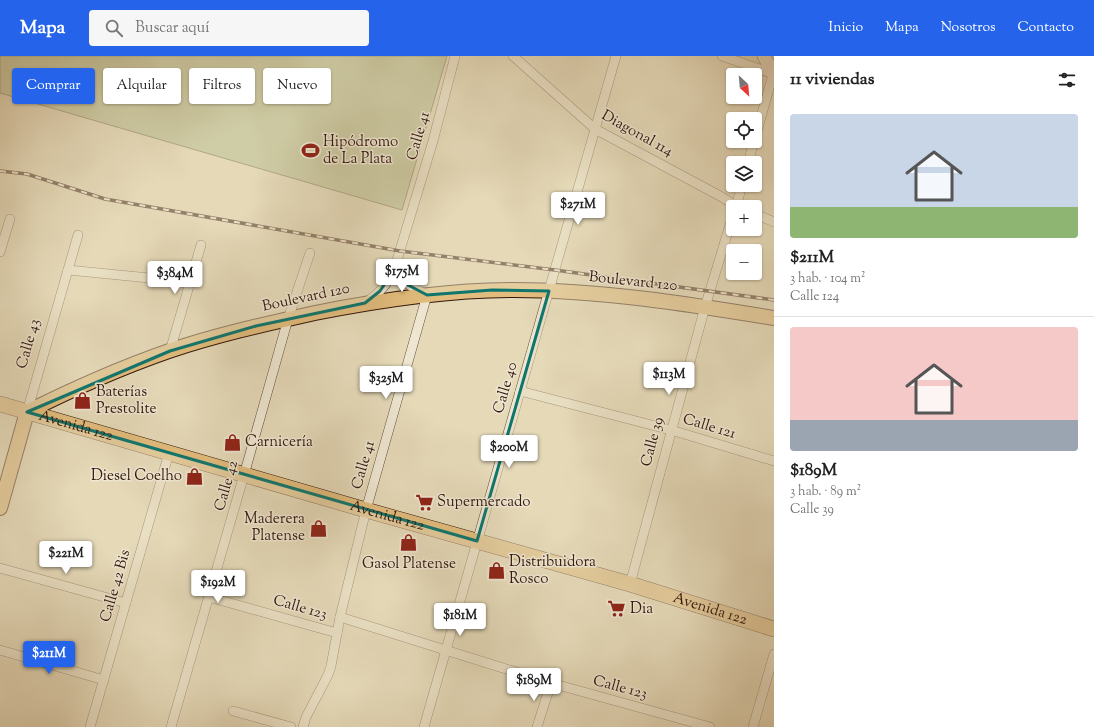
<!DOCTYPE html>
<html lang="es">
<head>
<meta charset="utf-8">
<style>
	:root { --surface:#fff; --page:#f6f6f6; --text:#222; --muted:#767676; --line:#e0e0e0; --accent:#2563eb }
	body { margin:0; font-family:"Sorts Mill Goudy",serif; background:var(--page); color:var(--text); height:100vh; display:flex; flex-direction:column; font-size:15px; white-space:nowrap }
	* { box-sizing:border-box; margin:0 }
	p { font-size:13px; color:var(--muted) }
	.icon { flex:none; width:22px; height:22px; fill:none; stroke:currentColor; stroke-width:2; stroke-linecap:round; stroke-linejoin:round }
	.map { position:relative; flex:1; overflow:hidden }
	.panel { display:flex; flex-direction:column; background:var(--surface); width:320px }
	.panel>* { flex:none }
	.hud { position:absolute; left:12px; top:12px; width:380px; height:36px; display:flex; gap:8px }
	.needle { width:26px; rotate:154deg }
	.tools { position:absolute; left:726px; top:12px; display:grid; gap:8px }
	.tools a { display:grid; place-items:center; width:36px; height:36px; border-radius:4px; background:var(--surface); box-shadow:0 1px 3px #0004; font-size:20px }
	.price { position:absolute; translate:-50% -34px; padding:0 9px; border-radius:4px; background:#fff; color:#222; font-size:13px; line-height:26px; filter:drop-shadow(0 1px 2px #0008) }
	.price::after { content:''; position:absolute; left:50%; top:24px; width:12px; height:9px; margin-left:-6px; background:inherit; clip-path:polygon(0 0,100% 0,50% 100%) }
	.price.active { background:var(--accent); color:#fff }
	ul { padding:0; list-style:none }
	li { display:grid; align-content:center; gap:8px; height:212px; padding:0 16px }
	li+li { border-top:1px solid var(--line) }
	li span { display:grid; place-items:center; height:124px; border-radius:4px; color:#555 }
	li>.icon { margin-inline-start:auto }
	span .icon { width:72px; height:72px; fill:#fffc; stroke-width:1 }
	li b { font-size:17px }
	h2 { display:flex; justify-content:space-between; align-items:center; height:48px; padding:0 16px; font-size:17px }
	.tag { padding:0 14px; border-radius:4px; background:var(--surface); box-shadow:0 1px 3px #0004; font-size:14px; line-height:36px }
	.tag.active { background:var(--accent); color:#fff }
	header { display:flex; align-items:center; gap:24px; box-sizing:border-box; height:56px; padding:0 20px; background:var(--accent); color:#fff }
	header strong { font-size:19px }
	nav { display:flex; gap:22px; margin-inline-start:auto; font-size:14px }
	.search { width:280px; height:36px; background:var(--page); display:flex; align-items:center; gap:10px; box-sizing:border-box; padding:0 14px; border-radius:4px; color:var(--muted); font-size:15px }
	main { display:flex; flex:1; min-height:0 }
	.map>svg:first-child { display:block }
	.green { fill:#b4bf90; stroke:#736b4e }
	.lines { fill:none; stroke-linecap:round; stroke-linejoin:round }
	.minor-casing { stroke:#5f4837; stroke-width:10 }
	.secondary-casing { stroke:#32170c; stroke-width:14 }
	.primary-casing { stroke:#32170c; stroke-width:16 }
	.trunk-casing { stroke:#32170c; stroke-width:16 }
	.minor { stroke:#eee6d1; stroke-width:9 }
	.secondary { stroke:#eee6d1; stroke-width:13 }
	.primary { stroke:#e2bc7c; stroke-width:14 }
	.trunk { stroke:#e2bc7c; stroke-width:15 }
	.rail-casing { stroke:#32170c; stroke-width:3.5 }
	.rail { stroke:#eee6d1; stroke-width:2; stroke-dasharray:6; stroke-linecap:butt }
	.marked { fill:none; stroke:#0f766e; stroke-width:3; stroke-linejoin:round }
	.labels { text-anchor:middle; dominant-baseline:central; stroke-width:3; stroke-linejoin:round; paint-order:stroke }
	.street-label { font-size:15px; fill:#32170c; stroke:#eee6d1 }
	.poi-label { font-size:15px; fill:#32170c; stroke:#eee6d1; text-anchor:start }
</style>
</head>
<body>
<header>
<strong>Mapa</strong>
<div class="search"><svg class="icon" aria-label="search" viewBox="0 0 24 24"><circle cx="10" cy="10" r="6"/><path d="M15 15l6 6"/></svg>Buscar aquí</div>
<nav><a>Inicio</a><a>Mapa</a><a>Nosotros</a><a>Contacto</a></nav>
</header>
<main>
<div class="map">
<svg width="774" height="671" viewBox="0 0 774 671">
	<rect width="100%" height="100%" fill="#e5d9b8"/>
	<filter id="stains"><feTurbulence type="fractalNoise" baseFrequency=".005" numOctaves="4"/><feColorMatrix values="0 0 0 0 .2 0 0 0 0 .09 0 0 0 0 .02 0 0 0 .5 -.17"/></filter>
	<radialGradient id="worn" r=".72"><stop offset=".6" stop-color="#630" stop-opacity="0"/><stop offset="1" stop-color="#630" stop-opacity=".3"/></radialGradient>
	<polygon class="green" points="0,0 447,0 402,154 0,37"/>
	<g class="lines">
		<defs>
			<g id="minor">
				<polyline points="513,0 595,73 720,140 738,151"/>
				<polyline points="722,0 774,18"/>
				<polyline points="755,82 774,15"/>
				<polyline points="748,107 754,85"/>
				<polyline points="736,151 742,129"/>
				<polyline points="755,158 774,166"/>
				<polyline points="0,196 10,163"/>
				<polyline points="68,214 190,226"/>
				<path d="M367,246C382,234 386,230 394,214L433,85L455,0"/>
				<polyline points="170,295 201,189"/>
				<polyline points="520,335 671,374 774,405"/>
				<polyline points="27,356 78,179"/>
				<polyline points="0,512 126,547"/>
				<polyline points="630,528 705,251 733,159"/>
				<polyline points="209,541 337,577"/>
				<polyline points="340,561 551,627 710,671"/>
				<polyline points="0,594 104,624"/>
				<polyline points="233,655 291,671"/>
				<polyline points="90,671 169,397"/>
				<polyline points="171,671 244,419 288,263 310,197"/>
				<path d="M303,671L306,661L328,619L331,610L340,561L366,454L427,239C413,233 403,226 394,214"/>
				<polyline points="424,671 616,0"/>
				<polyline points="537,671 551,627"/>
				<polyline points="753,671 774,598"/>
			</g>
			<polyline id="secondary" points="764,0 774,19"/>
			<path id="primary" d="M0,452L27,356C73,333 120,312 169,295C216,279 266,268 315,257C380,244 447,234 513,234C601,234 688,248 774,262"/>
			<g id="trunk">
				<path id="s1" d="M0,348L366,454L630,528L774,573"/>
			</g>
		</defs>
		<use href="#minor" class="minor-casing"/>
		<use href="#secondary" class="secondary-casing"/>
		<use href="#primary" class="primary-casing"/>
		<use href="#trunk" class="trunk-casing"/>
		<use href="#minor" class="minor"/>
		<use href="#secondary" class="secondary"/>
		<use href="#primary" class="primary"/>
		<use href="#trunk" class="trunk"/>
		<defs>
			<polyline id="rail" points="0,115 27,118 105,143 400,195 555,214 774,244"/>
		</defs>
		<use href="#rail" class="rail-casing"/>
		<use href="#rail" class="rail"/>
	</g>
	<path d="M0 0H774V671H0ZM394,214L408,229L427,239L492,234L549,235L477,485L27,356L170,295L256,270L365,247L380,235Z" fill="#e5d9b8" fill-opacity=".55" fill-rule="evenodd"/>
	<path class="marked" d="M394,214L408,229L427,239L492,234L549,235L477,485L27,356L170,295L256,270L365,247L380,235Z"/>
	<defs>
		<symbol id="stadium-bare" viewBox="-9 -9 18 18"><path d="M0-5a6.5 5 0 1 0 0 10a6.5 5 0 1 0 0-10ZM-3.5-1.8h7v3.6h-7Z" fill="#8f2418" stroke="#eee6d1" stroke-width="2.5" paint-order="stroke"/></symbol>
		<symbol id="shop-bare" viewBox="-9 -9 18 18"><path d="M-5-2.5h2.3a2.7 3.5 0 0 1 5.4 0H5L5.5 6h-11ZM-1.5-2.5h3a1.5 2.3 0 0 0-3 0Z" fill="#8f2418" stroke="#eee6d1" stroke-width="2.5" paint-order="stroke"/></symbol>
		<symbol id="supermarket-bare" viewBox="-9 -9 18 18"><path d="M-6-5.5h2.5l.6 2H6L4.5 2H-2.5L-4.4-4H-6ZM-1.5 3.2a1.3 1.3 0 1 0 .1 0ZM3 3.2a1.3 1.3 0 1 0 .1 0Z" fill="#8f2418" stroke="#eee6d1" stroke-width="2.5" paint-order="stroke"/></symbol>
	</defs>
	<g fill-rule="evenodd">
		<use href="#stadium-bare" x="298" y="82" width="25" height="25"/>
		<use href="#shop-bare" x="70" y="332" width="25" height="25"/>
		<use href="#shop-bare" x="220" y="374" width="25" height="25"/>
		<use href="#shop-bare" x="182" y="408" width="25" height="25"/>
		<use href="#supermarket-bare" x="412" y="434" width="25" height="25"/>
		<use href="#shop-bare" x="306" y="460" width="25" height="25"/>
		<use href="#shop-bare" x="396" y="474" width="25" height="25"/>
		<use href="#shop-bare" x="484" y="502" width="25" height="25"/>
		<use href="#supermarket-bare" x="604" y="540" width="25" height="25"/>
	</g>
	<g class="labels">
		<g class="street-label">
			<text transform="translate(637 78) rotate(29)">Diagonal 114</text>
			<text transform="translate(419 80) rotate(-74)">Calle 41</text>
			<text transform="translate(633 226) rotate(6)">Boulevard 120</text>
			<text transform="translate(306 242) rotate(-12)">Boulevard 120</text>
			<text transform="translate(29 288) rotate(-74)">Calle 43</text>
			<text transform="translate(506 332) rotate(-74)">Calle 40</text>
			<text stroke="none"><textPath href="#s1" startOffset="79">Avenida 122</textPath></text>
			<text transform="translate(709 371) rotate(17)">Calle 121</text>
			<text transform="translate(653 386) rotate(-75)">Calle 39</text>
			<text transform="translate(364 409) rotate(-74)">Calle 41</text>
			<text transform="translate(227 430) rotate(-74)">Calle 42</text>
			<text stroke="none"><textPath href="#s1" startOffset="403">Avenida 122</textPath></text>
			<text transform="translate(116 530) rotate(-74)">Calle 42 Bis</text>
			<text transform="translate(300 552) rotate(16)">Calle 123</text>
			<text stroke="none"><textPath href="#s1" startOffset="739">Avenida 122</textPath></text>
			<text transform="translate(620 632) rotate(15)">Calle 123</text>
		</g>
		<g class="poi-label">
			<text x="323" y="86">Hipódromo<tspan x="323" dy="17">de La Plata</tspan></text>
			<text x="96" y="336">Baterías<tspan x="96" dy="17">Prestolite</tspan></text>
			<text x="245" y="386">Carnicería</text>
			<text x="182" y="420" text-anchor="end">Diesel Coelho</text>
			<text x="437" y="446">Supermercado</text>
			<text x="305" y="463" text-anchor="end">Maderera<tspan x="305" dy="17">Platense</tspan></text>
			<text x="509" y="506">Distribuidora<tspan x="509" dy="17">Rosco</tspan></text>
			<text x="409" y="508" text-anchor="middle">Gasol Platense</text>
			<text x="630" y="553">Dia</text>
		</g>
	</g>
	<rect width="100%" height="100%" filter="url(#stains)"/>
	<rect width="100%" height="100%" fill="url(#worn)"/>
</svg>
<div class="tools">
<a><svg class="needle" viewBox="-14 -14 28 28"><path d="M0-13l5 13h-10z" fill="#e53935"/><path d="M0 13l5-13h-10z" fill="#767676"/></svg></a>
<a><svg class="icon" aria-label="locate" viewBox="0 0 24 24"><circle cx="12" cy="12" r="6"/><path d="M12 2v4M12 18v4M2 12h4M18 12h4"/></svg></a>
<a><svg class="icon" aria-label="layers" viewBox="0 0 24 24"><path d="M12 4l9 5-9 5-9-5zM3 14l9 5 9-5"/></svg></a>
<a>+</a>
<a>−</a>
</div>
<b class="price" style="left:578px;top:170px">$271M</b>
<b class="price" style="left:402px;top:237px">$175M</b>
<b class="price" style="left:175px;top:239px">$384M</b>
<b class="price" style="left:669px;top:340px">$113M</b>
<b class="price" style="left:386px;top:344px">$325M</b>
<b class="price" style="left:509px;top:413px">$200M</b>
<b class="price" style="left:66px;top:519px">$221M</b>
<b class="price" style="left:218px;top:548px">$192M</b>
<b class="price" style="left:460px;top:581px">$181M</b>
<b class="price active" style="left:49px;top:619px">$211M</b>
<b class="price" style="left:534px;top:646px">$189M</b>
<div class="hud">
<a class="tag active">Comprar</a>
<a class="tag">Alquilar</a>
<a class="tag">Filtros</a>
<a class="tag">Nuevo</a>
</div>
</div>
<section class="panel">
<h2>11 viviendas<svg class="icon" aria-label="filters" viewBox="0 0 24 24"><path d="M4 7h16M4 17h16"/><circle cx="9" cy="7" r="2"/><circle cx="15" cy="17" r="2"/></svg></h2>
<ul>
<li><span style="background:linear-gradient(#c9d6e8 75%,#8fb573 0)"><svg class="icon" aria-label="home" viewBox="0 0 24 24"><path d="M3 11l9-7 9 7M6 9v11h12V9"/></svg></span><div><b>$211M</b><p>3 hab. · 104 m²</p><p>Calle 124</p></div></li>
<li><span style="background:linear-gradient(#f6c9c9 75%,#9aa5b1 0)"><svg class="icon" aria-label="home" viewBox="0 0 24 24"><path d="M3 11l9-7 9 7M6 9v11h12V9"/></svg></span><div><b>$189M</b><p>3 hab. · 89 m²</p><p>Calle 39</p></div></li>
</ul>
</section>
</main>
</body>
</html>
